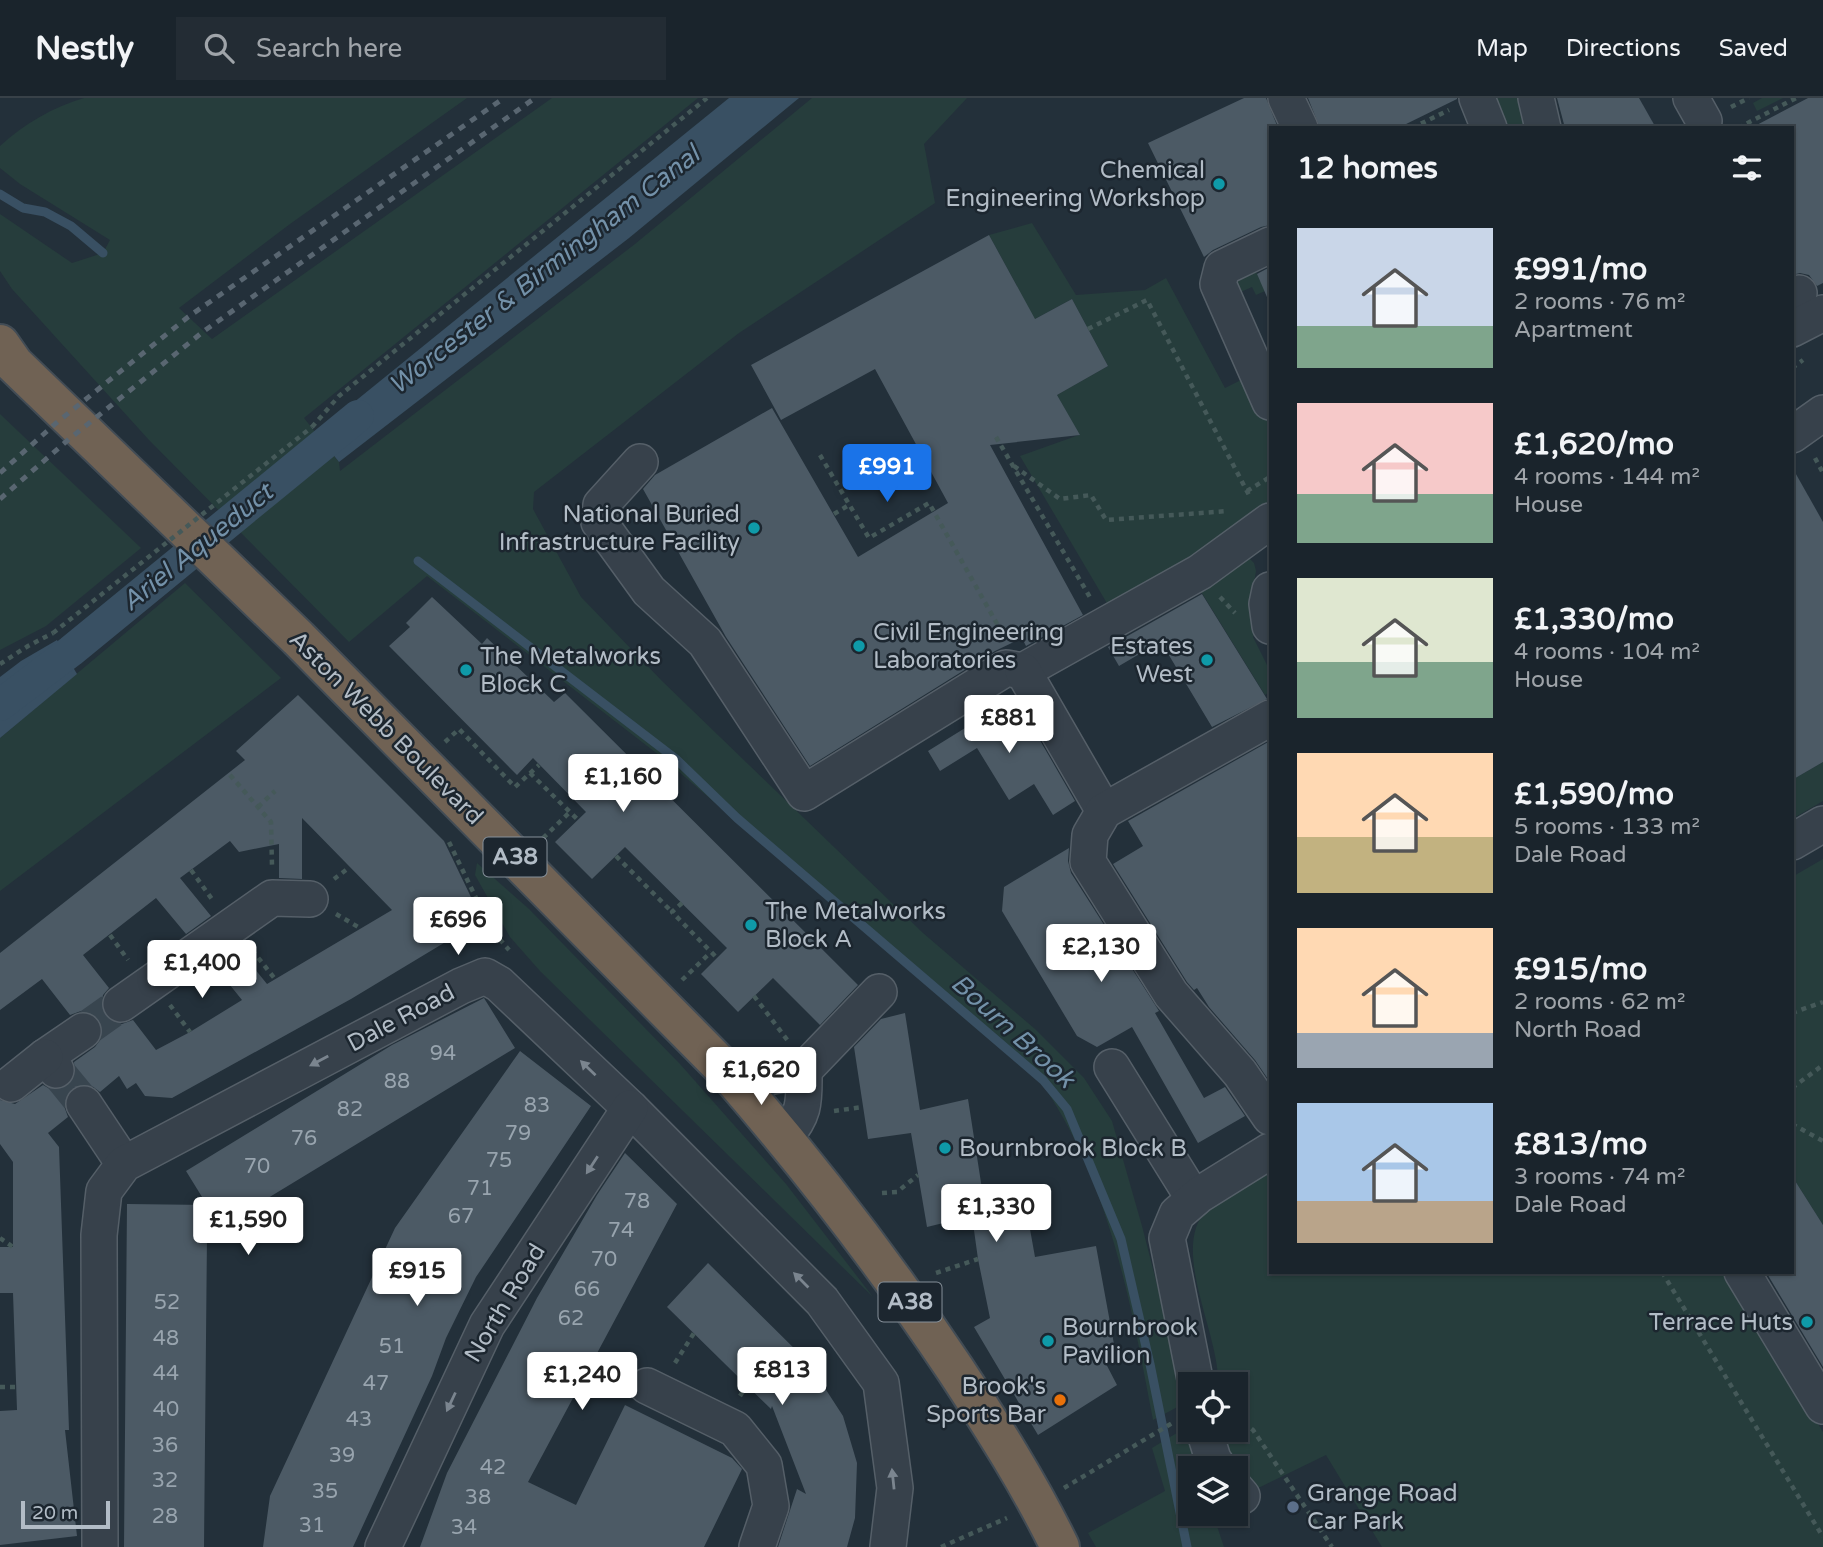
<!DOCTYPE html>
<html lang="en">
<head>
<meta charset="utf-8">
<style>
	:root { --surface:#1a242c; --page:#232c34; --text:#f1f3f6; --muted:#9fa4a9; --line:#384148; --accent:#1a73e8 }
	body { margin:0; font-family:"Varela Round",sans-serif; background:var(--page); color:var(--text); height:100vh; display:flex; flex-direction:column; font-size:26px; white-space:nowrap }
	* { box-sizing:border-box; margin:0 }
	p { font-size:23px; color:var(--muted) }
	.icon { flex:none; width:38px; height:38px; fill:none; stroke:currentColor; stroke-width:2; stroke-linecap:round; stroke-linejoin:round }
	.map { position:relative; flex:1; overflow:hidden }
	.side { position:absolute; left:1269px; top:28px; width:525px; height:1148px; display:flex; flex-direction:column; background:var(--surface); border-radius:0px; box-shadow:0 2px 5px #0004,0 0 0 2px var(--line) }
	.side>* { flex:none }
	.tools { position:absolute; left:1178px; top:1274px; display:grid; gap:14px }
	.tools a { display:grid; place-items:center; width:70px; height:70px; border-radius:0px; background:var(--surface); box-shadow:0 2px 5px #0004,0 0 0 2px var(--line); font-size:35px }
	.scale { position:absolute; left:21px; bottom:18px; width:89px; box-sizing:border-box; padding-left:7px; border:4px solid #b2bcc6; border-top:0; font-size:19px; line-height:24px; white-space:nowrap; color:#b2bcc6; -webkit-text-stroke:5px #1c262f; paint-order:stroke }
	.price { position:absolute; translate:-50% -60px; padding:0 16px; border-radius:7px; background:#fff; color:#222; font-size:23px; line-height:46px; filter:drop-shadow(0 2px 4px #0008) }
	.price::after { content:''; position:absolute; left:50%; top:42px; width:21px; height:16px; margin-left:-10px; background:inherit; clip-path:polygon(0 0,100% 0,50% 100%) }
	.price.selected { background:var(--accent); color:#fff }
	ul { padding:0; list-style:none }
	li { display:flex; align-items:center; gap:21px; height:175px; padding:0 28px }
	li span { display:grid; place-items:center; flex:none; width:196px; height:140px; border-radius:0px; color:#555 }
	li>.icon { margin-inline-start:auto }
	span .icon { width:84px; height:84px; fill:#fffc; stroke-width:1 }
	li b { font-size:30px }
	h2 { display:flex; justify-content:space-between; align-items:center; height:84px; padding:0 28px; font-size:30px }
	header { display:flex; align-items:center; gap:42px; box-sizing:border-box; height:98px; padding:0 35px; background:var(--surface); border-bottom:2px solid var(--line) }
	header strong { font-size:33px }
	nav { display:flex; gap:38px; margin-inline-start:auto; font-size:24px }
	.search { width:490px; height:63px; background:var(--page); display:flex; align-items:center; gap:18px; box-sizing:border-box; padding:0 24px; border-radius:0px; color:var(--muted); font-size:26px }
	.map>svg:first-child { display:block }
	.green { fill:#263d3c }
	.water { fill:#395063 }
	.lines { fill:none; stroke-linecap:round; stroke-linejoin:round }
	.stream { stroke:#395063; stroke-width:9 }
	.canal { stroke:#395063; stroke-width:32 }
	.building { fill:#4c5a65; fill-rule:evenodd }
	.minor-tunnel { stroke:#38454f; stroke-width:35; stroke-dasharray:35 18; stroke-linecap:butt }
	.minor-casing { stroke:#555f68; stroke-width:38 }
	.highway-casing { stroke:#424c55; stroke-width:42 }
	.path { stroke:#455959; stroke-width:4.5; stroke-dasharray:5 5; stroke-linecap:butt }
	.minor { stroke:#37414b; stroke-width:35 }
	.highway { stroke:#706254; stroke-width:38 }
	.rail { stroke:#596671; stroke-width:5; stroke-dasharray:7 7; stroke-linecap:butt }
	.path-bridge { stroke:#455959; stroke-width:4.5; stroke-dasharray:5 5; stroke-linecap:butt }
	.oneway { fill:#7b858f }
	.culture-dot { fill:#0f9aa8; stroke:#1c262f; stroke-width:2.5 }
	.food-dot { fill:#e8710a; stroke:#1c262f; stroke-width:2.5 }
	.service-dot { fill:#5c6f8a; stroke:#1c262f; stroke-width:2.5 }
	.labels { text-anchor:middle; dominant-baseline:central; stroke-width:5; stroke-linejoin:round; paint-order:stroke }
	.number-label { font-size:21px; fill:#98a4ae }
	.shield { fill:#1c262f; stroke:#858f99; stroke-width:2 }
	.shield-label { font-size:23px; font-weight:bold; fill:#b2bcc6 }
	.poi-label { font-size:24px; fill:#b2bcc6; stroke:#1c262f; text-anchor:start }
	.street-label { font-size:24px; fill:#b2bcc6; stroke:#1c262f }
	.water-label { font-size:26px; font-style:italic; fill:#7391a9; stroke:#1c262f }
</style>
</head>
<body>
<header>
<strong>Nestly</strong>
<div class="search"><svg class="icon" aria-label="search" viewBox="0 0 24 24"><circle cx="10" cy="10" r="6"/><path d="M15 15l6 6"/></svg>Search here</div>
<nav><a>Map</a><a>Directions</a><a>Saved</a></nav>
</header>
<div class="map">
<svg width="1823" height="1449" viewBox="0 0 1823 1449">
	<rect width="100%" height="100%" fill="#23303a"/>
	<g class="green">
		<path d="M84,0H467L290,126L179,210L212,241L552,0H698L304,320L339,364L340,373L635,146L812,0H967L924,46L935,105L739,235L534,394L533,411L581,499L662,583L923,835L1035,931L1084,980L1112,1023L1142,1128L1187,1304L1153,1322C1131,1206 1110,1086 1043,987L664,661L427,478L349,544L149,342L12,191L0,173V116L72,165L103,155L110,142L20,86L0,70V48C24,26 53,9 84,0Z"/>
		<polygon points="1485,0 1525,0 1533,30 1501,30"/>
		<polygon points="1762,0 1783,0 1757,13 1753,5"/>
		<polygon points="1032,125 1076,197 1145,192 1166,180 1225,290 1247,279 1270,323 1270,402 1191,459 1108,507 1020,358 1079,337 1057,297 1108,268 1072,201 1022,228 1017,188 989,137"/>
		<path d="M1270,159V167L1256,174L1265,193L1256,197L1252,189L1234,197C1236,176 1254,170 1270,159Z"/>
		<polygon points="0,316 141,450 46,528 0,552"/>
		<polygon points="1248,459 1254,465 1256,473 1250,507 1256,530 1253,539 1270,573 1270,593 1265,597 1197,487"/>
		<polygon points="185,485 281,580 0,793 0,640"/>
		<polygon points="1823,664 1823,703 1792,721 1792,682"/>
		<polygon points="1823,761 1823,1127 1792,1078 1792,779"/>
		<polygon points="477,765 529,811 680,966 786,1086 873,1199 540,873 510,839 475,777"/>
		<path d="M1270,1070V1174H1725L1823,1334V1449H1382L1326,1357L1242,1398L1236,1391V1370L1204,1332H1236V1286H1218C1220,1239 1175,1161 1201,1119C1213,1099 1250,1082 1270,1070Z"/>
		<polygon points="1190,1327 1207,1370 1190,1370 1190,1416 1213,1416 1224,1449 1096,1449 1088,1435 1165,1393 1152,1350"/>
	</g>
	<g class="water">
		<polygon points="729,0 799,0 629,140 339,364 316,335"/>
		<polygon points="57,542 77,576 0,640 0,579 21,563"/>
	</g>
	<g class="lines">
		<g class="stream">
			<polyline points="0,96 23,110 45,114 71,128 103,155"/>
			<polyline points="418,463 676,661 737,720 1043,982 1067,1011 1121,1141 1150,1266 1187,1449"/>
		</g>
		<polyline class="canal" points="0,607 71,553 358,318"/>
	</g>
	<g class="building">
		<polygon points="1244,0 1266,0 1278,30 1270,30 1270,127 1261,129 1213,152 1204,159 1148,45"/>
		<polygon points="1308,0 1457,0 1457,1 1398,30 1320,30"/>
		<polygon points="1557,0 1639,0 1656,30 1565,30"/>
		<polygon points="1808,0 1823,0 1823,185 1817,188 1809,177 1800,175 1792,177 1792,30 1751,30"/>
		<polygon points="989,137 1035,221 1072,201 1108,268 1057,297 1080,337 990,347 1083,517 1026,548 1022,540 995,553 810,668 726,539 643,391 655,377 772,310 858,459 948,405 875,271 781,322 751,267"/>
		<polygon points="1270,169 1270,206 1257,176"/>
		<polygon points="1792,369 1823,424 1823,664 1792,682"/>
		<polygon points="1202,496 1267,601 1212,629 1164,549 1152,557 1148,551 1119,568 1108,549"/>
		<polygon points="432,499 482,546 487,540 554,604 565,595 858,887 820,927 773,880 738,914 701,876 727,850 625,749 592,781 555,744 586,714 533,660 517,677 389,548 410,529 406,525"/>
		<path d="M298,597L444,743L482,822L351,901L172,1000L145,998L136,985L127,991L119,978L100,994L92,988L82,986L73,989L66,997L64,1008L68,1019L48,1035L59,1049L69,1332H65L77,1438L0,1447V1313L17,1312L13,1195H0V1149H13V1064L0,1046V1002L15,1006L43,987L50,991L59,992L68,988L75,978L74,964L95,949L101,941L103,932L100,922L91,915L81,913L70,917L42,881L0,912V855L245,662L236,653ZM302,720L392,812L267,886L237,849L213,866L242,902L190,934L156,952L133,922L122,926L113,924L105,918L101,907L103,897L109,890L83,857L156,800L186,836L211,818L180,780L230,743L239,754L279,746V780L302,781Z"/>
		<polygon points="1015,599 1075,703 1053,717 1034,686 1009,702 977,650 940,673 928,653"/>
		<polygon points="1270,643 1270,984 1255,962 1209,909 1197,890 1194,892 1187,884 1113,766 1143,748 1128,723"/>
		<polygon points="1069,750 1068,763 1071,775 1159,913 1155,915 1204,1000 1225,989 1245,1018 1198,1045 1132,929 1097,949 1077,938 1002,813 1004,789"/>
		<polygon points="484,900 515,950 207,1137 204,1449 124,1449 127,1106 207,1107 186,1073 392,947"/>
		<polygon points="905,915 920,1012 968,1001 982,1091 1027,1087 1029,1106 1026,1109 1035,1159 1096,1148 1116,1257 1103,1260 1117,1287 1038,1337 974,1229 990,1220 978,1161 972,1118 927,1129 911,1035 868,1041 854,949 881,921"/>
		<polygon points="520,953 591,1008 476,1179 446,1240 432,1278 353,1449 263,1449 270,1398 395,1130"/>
		<polygon points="625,1055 677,1106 528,1384 576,1407 625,1307 732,1360 742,1371 704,1449 420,1449 447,1375 537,1200 597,1097"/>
		<polygon points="1792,1078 1823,1127 1823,1269 1766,1174 1792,1174"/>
		<polygon points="708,1165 808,1264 843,1318 857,1365 855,1420 847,1449 778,1449 797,1391 806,1396 772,1308 771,1311 667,1209"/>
	</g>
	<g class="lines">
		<g class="minor-tunnel">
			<polyline points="83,933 121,906"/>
			<polyline points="56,972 84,1006"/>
		</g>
		<defs>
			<g id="minor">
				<polyline points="1286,0 1300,30"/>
				<polyline points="1477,0 1489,30"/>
				<polyline points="1536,0 1543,30"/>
				<polyline points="1691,0 1704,23"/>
				<polyline points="1270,147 1222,170 1218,186 1270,304"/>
				<polyline points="1792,199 1799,195"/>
				<polyline points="1792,231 1823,215"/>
				<polyline points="1792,337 1823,315"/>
				<polyline points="640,364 601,407 599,424 649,493 705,544 804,695 1006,570 1023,573 1200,474 1270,423"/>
				<polyline points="1270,492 1267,506 1270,528"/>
				<polyline points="1023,573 1104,713"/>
				<polyline points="1270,620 1104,713 1090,737 1088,764 1171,896 1240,975 1270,1019"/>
				<polyline points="1792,744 1823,726"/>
				<polyline points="121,906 272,800 310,801"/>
				<polyline points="1112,969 1194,1101"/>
				<polyline points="56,972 45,959 83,933"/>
				<polyline points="804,972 879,894"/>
				<path d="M732,979L757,981L804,972C804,1003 806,1015 784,1040"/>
				<polyline points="11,986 45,959"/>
				<polyline points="84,1006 124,1066"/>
				<polyline points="1742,1174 1823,1308"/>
				<polyline points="1196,1286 1167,1140 1177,1116 1199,1097 1270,1053"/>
				<polyline points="647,1288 735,1331 764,1367 771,1408 757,1449"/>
				<polyline points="1204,1332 1213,1361 1219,1370"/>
				<polyline points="1236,1391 1242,1398"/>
				<polyline points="100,1449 99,1137 104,1093 124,1066 461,888 485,878 499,886 630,1010 822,1203 881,1285 895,1390 888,1449"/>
				<polyline points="383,1449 487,1227 630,1010"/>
			</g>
			<path id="highway" d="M0,246L14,266L298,540L732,979C812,1072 887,1169 955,1271C993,1329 1030,1387 1060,1449"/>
		</defs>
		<use href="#minor" class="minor-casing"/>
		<use href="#highway" class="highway-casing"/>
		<g class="path">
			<polyline points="1731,9 1749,0"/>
			<polyline points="1412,30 1449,12"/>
			<polyline points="1738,30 1796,0"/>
			<polyline points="1088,231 1147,202 1250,399"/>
			<polyline points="1792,270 1803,262"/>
			<polyline points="312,329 339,298 707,0"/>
			<polyline points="996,339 1091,501"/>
			<polyline points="820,357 869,440 929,405 1005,540"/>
			<polyline points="1815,360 1823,375"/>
			<polyline points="1014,368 1060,401 1091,397 1106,422 1228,413"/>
			<polyline points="1247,393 1270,379"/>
			<polyline points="834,416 849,407"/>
			<polyline points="1220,499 1235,515"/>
			<polyline points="0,566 28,548 53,535"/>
			<polyline points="445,644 459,631 515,689 539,667"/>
			<polyline points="530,675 578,722"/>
			<polyline points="230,677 271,724 272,768"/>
			<polyline points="258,709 275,693"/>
			<polyline points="543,740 570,714"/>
			<polyline points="449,744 491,831 509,852"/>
			<polyline points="616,758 672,814"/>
			<polyline points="191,772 214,804"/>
			<polyline points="334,781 350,769"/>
			<polyline points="682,805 672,814 717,860"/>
			<polyline points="336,816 360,830"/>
			<polyline points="110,837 128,862"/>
			<polyline points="252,852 275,881"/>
			<polyline points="682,882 711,854"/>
			<polyline points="754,898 788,943"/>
			<polyline points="170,907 190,934"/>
			<polyline points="1792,915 1823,904"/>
			<polyline points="1792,990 1823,967"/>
			<polyline points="834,1013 863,1009"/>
			<polyline points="1792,1026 1823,1043"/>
			<polyline points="882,1095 897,1094 918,1077"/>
			<polyline points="0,1140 13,1149"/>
			<polyline points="1662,1174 1823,1439"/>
			<polyline points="936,1175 978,1161"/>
			<polyline points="675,1265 694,1235"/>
			<polyline points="0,1289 16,1289"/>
			<polyline points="740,1298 747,1287"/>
			<polyline points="1236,1318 1253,1332 1332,1449"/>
			<polyline points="1064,1390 1174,1324"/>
			<polyline points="941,1449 1007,1420"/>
		</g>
		<use href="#minor" class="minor"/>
		<use href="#highway" class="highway"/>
		<g class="rail">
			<polyline points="0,375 55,326 188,219 504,0"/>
			<polyline points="0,401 68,342 204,233 535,0"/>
		</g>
		<polyline class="path-bridge" points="53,535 312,329"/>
	</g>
	<defs><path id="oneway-solid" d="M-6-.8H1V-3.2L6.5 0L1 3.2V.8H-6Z" transform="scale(1.75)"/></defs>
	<g class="oneway">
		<use href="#oneway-solid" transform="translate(319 963) rotate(152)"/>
		<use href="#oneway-solid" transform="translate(588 970) rotate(-136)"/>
		<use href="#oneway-solid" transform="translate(592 1067) rotate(123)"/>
		<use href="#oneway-solid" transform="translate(801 1182) rotate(-135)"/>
		<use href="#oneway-solid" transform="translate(451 1304) rotate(115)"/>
		<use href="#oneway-solid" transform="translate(893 1381) rotate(-96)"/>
	</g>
	<g class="culture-dot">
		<circle cx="1219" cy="86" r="7"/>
		<circle cx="754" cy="430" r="7"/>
		<circle cx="859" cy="548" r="7"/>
		<circle cx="1207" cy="562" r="7"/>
		<circle cx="466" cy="572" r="7"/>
		<circle cx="751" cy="827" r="7"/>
		<circle cx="945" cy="1050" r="7"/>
		<circle cx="1807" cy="1224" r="7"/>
		<circle cx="1048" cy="1243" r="7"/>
	</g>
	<circle class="food-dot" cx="1060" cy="1302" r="7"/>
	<circle class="service-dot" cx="1293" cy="1409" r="7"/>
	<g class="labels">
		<g class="number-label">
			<text x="443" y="955">94</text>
			<text x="397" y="983">88</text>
			<text x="537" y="1007">83</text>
			<text x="350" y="1011">82</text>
			<text x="518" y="1035">79</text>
			<text x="304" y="1040">76</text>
			<text x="499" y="1062">75</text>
			<text x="257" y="1068">70</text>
			<text x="480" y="1090">71</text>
			<text x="637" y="1103">78</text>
			<text x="461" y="1118">67</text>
			<text x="621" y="1132">74</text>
			<text x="604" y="1161">70</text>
			<text x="587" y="1191">66</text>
			<text x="167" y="1204">52</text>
			<text x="571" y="1220">62</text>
			<text x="166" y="1240">48</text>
			<text x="392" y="1248">51</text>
			<text x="166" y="1275">44</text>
			<text x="376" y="1285">47</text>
			<text x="166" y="1311">40</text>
			<text x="359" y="1321">43</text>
			<text x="165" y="1347">36</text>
			<text x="342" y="1357">39</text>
			<text x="493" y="1369">42</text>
			<text x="165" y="1382">32</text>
			<text x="325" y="1393">35</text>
			<text x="478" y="1399">38</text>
			<text x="165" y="1418">28</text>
			<text x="312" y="1427">31</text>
			<text x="464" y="1429">34</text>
		</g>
		<g class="shield">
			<rect x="483.5" y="739.5" width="63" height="39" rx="5"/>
			<rect x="878.5" y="1184.5" width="63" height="39" rx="5"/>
		</g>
		<g class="shield-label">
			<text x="515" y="759">A38</text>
			<text x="910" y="1204">A38</text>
		</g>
		<g class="poi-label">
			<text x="1205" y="72" text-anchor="end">Chemical<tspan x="1205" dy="28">Engineering Workshop</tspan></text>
			<text x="740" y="416" text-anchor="end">National Buried<tspan x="740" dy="28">Infrastructure Facility</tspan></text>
			<text x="873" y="534">Civil Engineering<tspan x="873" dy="28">Laboratories</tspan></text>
			<text x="1193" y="548" text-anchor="end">Estates<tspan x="1193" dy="28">West</tspan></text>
			<text x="480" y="558">The Metalworks<tspan x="480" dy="28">Block C</tspan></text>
			<text x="765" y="813">The Metalworks<tspan x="765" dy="28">Block A</tspan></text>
			<text x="959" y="1050">Bournbrook Block B</text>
			<text x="1793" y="1224" text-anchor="end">Terrace Huts</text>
			<text x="1062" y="1229">Bournbrook<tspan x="1062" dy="28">Pavilion</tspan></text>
			<text x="1046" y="1288" text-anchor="end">Brook's<tspan x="1046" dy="28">Sports Bar</tspan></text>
			<text x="1307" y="1395">Grange Road<tspan x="1307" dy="28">Car Park</tspan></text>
		</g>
		<g class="street-label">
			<text transform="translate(386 630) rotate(45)">Aston Webb Boulevard</text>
			<text transform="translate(401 920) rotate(-28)">Dale Road</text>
			<text transform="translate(505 1205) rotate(-59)">North Road</text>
		</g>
		<g class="water-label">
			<text transform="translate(544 172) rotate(-38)">Worcester &amp; Birmingham Canal</text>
			<text transform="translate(197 449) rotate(-39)">Ariel Aqueduct</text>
			<text transform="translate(1013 933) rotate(42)">Bourn Brook</text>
		</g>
	</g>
</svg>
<div class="tools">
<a><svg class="icon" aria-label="locate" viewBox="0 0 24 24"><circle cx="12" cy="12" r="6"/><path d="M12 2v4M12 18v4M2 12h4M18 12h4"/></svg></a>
<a><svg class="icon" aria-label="layers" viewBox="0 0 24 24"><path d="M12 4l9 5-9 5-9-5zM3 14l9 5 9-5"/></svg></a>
</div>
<div class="scale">20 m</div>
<b class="price selected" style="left:887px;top:406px">£991</b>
<b class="price" style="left:1009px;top:657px">£881</b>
<b class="price" style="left:623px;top:716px">£1,160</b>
<b class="price" style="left:458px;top:859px">£696</b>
<b class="price" style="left:1101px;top:886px">£2,130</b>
<b class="price" style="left:202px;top:902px">£1,400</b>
<b class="price" style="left:761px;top:1009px">£1,620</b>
<b class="price" style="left:996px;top:1146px">£1,330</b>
<b class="price" style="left:248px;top:1159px">£1,590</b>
<b class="price" style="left:417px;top:1210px">£915</b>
<b class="price" style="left:782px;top:1309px">£813</b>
<b class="price" style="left:582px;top:1314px">£1,240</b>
<section class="side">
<h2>12 homes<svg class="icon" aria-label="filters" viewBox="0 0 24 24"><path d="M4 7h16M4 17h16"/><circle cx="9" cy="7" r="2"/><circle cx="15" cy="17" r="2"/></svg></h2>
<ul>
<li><span style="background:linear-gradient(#c9d6e8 70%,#7fa58c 0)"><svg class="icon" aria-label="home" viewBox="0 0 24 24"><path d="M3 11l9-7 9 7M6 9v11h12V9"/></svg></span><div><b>£991/mo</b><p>2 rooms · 76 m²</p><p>Apartment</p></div></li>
<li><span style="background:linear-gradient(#f6c9c9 65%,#7fa58c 0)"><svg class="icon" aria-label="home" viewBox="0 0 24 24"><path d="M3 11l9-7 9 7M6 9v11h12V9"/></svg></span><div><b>£1,620/mo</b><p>4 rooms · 144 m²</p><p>House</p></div></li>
<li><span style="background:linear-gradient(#dfe7d0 60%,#7fa58c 0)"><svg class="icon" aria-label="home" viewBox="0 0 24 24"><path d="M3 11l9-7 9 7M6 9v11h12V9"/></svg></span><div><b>£1,330/mo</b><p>4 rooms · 104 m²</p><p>House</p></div></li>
<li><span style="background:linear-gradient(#ffd9b3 60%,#c2b280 0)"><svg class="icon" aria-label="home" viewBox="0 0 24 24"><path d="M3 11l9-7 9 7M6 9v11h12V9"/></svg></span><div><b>£1,590/mo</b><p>5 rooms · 133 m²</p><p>Dale Road</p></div></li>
<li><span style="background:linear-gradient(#ffd9b3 75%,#9aa5b1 0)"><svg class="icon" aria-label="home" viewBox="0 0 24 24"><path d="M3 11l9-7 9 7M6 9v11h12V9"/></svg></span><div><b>£915/mo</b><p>2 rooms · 62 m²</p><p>North Road</p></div></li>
<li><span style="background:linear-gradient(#a9c7e8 70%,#b9a48a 0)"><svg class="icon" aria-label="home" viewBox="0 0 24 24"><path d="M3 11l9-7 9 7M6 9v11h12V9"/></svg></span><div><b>£813/mo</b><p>3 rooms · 74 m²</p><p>Dale Road</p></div></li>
</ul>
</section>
</div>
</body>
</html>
